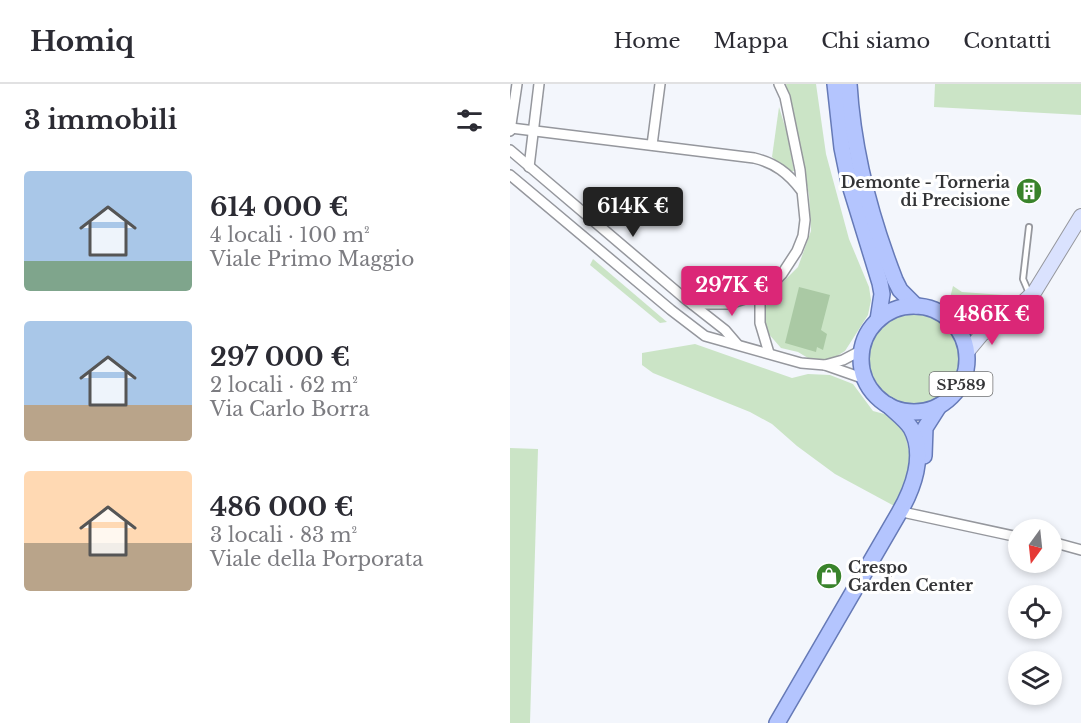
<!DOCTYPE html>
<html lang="it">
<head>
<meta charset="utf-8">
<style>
	:root { --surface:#fff; --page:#f2f2f3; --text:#2b2b33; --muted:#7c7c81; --line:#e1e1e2; --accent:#db2777 }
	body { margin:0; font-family:"Libre Baskerville",serif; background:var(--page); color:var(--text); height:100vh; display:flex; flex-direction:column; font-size:22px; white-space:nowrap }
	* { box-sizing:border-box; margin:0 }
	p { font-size:20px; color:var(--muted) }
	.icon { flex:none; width:33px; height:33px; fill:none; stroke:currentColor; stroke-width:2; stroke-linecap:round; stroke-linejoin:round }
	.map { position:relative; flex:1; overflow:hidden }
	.drawer { display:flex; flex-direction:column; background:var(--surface); width:510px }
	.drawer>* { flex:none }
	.needle { width:39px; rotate:195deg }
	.buttons { position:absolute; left:498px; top:435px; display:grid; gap:12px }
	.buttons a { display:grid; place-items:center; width:54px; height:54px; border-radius:50%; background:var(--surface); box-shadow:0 3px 9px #0003; font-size:30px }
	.price { position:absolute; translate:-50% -51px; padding:0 14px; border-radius:6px; background:var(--accent); color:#fff; font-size:20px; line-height:39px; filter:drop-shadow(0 2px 3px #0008) }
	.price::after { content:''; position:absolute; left:50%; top:36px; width:18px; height:14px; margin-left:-9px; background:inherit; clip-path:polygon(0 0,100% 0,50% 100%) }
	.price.on { background:#222; color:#fff }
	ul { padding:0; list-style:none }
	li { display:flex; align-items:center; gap:18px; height:150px; padding:0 24px }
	li span { display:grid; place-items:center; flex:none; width:168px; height:120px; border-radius:6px; color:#555 }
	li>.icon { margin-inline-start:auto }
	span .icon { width:72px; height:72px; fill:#fffc; stroke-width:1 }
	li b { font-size:26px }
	h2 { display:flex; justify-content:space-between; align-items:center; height:72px; padding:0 24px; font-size:26px }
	header { display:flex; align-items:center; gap:36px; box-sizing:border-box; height:84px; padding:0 30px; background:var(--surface); border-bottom:2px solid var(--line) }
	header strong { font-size:28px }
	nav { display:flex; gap:33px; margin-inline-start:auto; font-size:21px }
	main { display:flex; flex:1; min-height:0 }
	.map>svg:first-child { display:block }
	.green { fill:#cbe4c6 }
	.water { fill:#aac9a4 }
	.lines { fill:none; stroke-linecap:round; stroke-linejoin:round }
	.lane-casing { stroke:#95979d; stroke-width:8 }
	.street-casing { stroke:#95979d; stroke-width:12 }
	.secondary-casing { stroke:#95979d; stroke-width:16 }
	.primary-casing { stroke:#667ab7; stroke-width:18 }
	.lane { stroke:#fff; stroke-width:4.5 }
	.street { stroke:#fff; stroke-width:9 }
	.secondary { stroke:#dae2fe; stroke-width:14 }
	.primary { stroke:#b4c5fe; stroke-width:15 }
	.labels { text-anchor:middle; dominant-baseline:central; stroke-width:6; stroke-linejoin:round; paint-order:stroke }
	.shield { fill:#fff; stroke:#707172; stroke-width:1.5 }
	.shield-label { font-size:15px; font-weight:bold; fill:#333436 }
	.poi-label { font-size:16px; font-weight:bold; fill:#333436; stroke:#fff; text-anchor:end }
</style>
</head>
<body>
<header>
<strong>Homiq</strong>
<nav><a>Home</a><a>Mappa</a><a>Chi siamo</a><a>Contatti</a></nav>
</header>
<main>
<section class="drawer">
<h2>3 immobili<svg class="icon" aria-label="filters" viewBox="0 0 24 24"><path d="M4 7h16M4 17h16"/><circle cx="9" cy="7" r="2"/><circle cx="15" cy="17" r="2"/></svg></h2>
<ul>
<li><span style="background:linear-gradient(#a9c7e8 75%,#7fa58c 0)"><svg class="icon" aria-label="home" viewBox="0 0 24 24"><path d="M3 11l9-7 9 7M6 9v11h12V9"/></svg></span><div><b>614 000 €</b><p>4 locali · 100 m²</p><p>Viale Primo Maggio</p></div></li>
<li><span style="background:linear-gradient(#a9c7e8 70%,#b9a48a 0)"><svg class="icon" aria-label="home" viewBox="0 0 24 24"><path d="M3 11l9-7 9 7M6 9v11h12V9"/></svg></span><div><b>297 000 €</b><p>2 locali · 62 m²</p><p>Via Carlo Borra</p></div></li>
<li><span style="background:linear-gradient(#ffd9b3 60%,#b9a48a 0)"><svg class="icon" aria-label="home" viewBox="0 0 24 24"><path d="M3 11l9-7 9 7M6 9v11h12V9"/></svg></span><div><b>486 000 €</b><p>3 locali · 83 m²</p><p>Viale della Porporata</p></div></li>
</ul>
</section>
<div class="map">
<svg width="571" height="639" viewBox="0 0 571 639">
	<rect width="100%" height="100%" fill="#f3f6fc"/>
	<g class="green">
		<polygon points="276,0 306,0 316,70 339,155 359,203 361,216 358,231 335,267 322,275 303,277 288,268 271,264 257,248 254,228 260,211 288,183 301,147 299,111"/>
		<polygon points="425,0 571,0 571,31 424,23"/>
		<polygon points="269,23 277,49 284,87 279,88 262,73"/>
		<polygon points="83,175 157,238 150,239 80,181"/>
		<polygon points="443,202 452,208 507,212 501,222 478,236 444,232 438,222"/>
		<circle cx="403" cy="275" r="46"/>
		<polygon points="185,260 282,294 298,290 320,291 343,300 363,327 378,331 394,345 401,377 388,424 325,390 287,362 262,340 240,328 143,289 132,281 132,269"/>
		<polygon points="0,364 28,365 20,639 0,639"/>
	</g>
	<polygon class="water" points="289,203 320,211 311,246 317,250 313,266 307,263 306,268 275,259"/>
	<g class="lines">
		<defs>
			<polyline id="lane" points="519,209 513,195 519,143"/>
			<g id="street">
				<path d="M1,44L244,74C265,79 278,89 291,106"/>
				<polyline points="0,47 7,0"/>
				<polyline points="142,61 150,0"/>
				<polyline points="0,66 173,213 215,246 227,260"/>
				<polyline points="19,83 29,0"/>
				<polyline points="0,91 161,226 195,252 291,279 315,281 355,295"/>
				<polyline points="182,220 219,220 254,209"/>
				<polyline points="259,269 250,239 250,219 254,209 272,190 287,167 293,152 295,136 290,86 275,13 269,0"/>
				<polyline points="315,281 333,276 352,266"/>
				<polyline points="397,429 508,453"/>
				<polyline points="542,458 571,466"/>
			</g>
			<g id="secondary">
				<polyline points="440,236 466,241 487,237"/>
				<polyline points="457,268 472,250 506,225 525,207 571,132"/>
			</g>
			<g id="primary">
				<polyline points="325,0 332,64 339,98 370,199 372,210 368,236"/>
				<path d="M339,0C343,68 360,132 385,196L390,206L406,222"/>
				<circle cx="404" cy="275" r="53"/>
				<polyline points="414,372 415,344 429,322"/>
				<path d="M267,639L389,429C403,405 416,371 401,344C395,335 385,328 378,321"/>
			</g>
		</defs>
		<use href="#lane" class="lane-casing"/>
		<use href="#street" class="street-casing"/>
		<use href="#secondary" class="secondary-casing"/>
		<use href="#primary" class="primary-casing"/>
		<use href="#lane" class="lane"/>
		<use href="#street" class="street"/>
		<use href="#secondary" class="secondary"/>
		<use href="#primary" class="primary"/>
	</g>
	<defs>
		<symbol id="building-disc" viewBox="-11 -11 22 22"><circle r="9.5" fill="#39832b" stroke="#fff"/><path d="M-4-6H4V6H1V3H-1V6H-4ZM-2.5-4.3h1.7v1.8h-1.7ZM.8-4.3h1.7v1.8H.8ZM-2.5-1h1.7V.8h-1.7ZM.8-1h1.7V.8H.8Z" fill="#fff"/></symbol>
		<symbol id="shop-disc" viewBox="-11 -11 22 22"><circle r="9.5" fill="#39832b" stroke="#fff"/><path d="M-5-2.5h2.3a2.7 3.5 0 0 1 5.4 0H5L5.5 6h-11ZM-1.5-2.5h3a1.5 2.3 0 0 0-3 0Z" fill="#fff"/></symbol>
	</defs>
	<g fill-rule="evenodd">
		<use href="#building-disc" x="504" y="92" width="30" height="30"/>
		<use href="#shop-disc" x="304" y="477" width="30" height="30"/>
	</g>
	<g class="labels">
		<rect class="shield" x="419.5" y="288" width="63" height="24" rx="4.5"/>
		<g class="shield-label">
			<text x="451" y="300">SP589</text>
		</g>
		<g class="poi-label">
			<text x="500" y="98">Demonte - Torneria<tspan x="500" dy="18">di Precisione</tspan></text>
			<text x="338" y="483" text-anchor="start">Crespo<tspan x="338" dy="18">Garden Center</tspan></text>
		</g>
	</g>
</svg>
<div class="buttons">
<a><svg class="needle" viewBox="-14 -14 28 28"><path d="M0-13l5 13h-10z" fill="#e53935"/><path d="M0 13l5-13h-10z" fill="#7c7c81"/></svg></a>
<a><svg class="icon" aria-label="locate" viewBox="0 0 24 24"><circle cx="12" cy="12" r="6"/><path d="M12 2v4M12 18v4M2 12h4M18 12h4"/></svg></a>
<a><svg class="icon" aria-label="layers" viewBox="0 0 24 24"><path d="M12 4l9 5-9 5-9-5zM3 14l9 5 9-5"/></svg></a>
</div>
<b class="price on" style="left:123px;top:154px">614K €</b>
<b class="price" style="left:222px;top:233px">297K €</b>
<b class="price" style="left:482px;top:262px">486K €</b>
</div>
</main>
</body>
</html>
